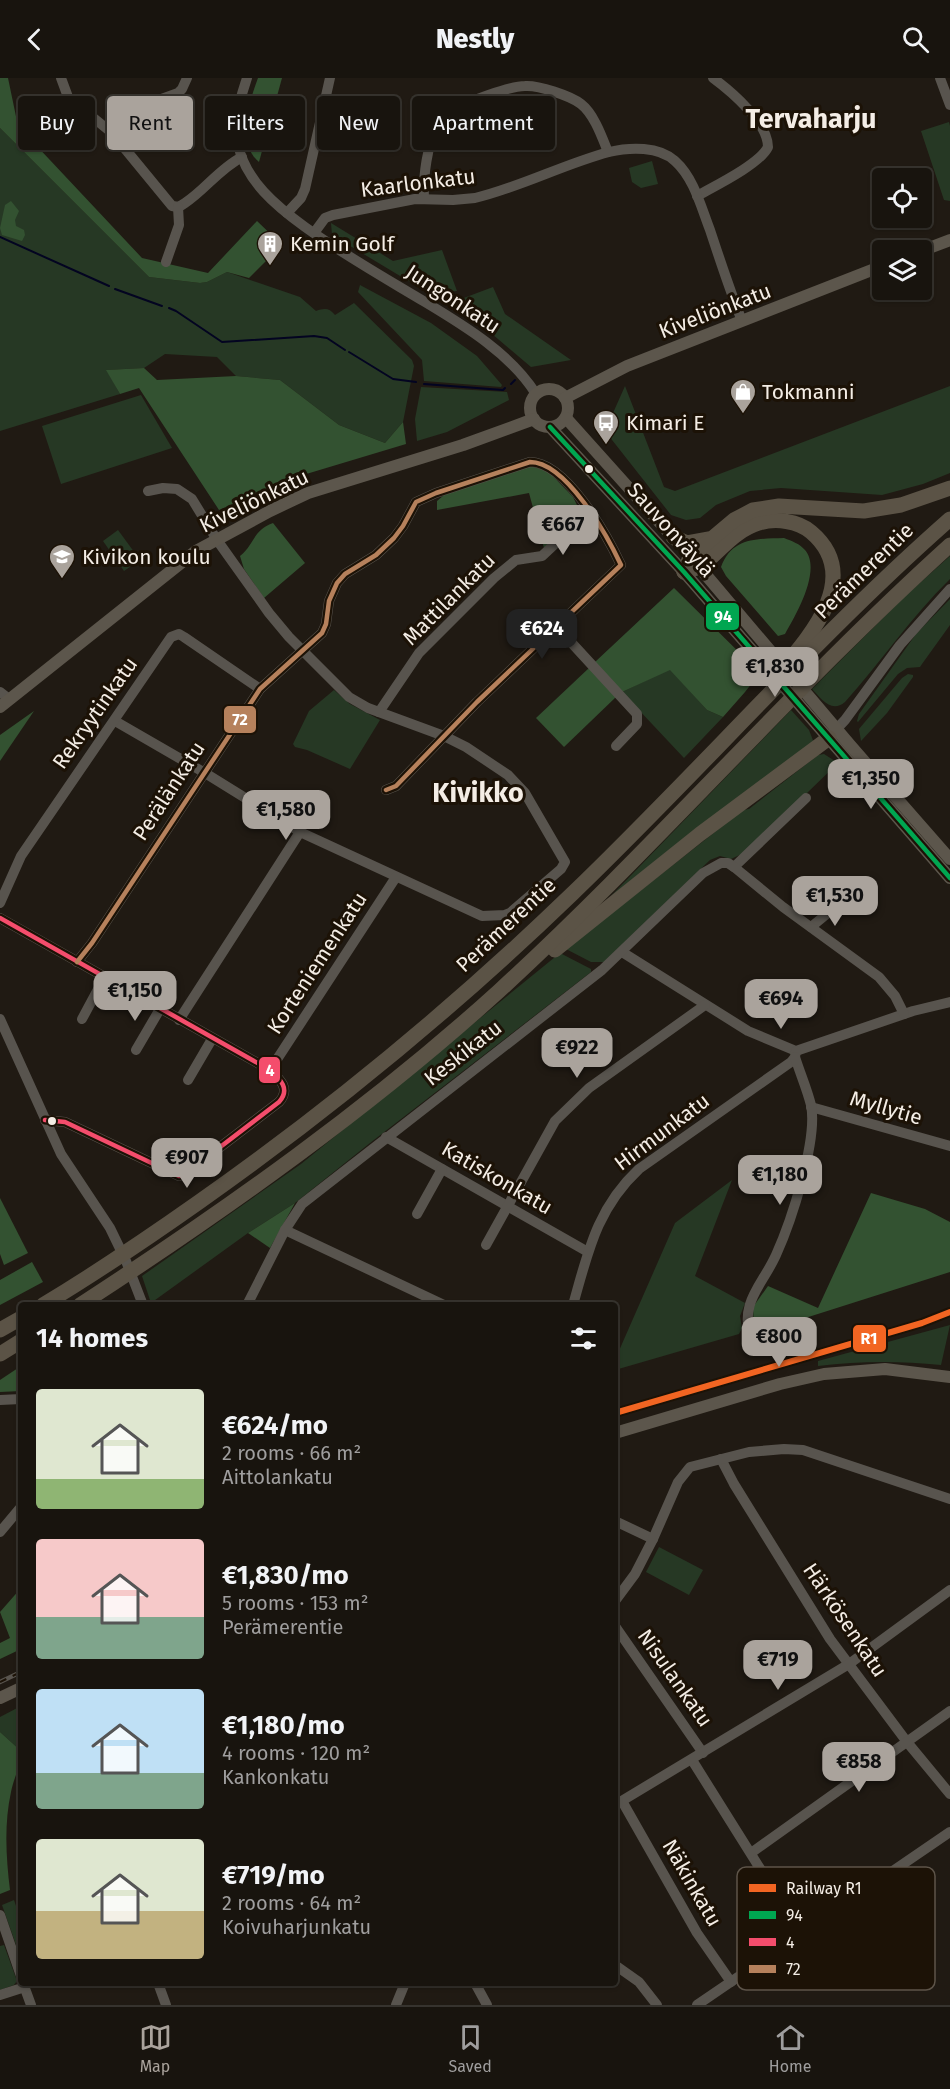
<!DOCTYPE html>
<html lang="en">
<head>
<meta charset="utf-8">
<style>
	:root { --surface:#18140e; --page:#211d17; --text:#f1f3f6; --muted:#9f9e9e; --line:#36332e; --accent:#aaa39c }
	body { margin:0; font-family:"Fira Sans",sans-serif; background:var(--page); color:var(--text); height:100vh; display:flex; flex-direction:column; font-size:22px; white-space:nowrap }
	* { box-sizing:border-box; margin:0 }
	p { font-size:20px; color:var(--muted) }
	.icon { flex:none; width:33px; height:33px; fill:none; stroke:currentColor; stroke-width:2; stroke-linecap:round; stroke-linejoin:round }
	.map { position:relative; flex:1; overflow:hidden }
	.drawer { position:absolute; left:18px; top:1224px; width:600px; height:684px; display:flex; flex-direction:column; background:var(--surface); border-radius:6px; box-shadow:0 2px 4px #0004,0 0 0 2px var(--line) }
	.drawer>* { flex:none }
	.banner { position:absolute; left:18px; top:18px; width:600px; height:54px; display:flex; gap:12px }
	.buttons { position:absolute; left:872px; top:90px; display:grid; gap:12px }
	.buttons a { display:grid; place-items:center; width:60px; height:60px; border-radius:6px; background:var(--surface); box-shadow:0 2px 4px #0004,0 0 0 2px var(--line); font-size:30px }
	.price { position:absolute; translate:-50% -51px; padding:0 14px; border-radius:12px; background:var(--accent); color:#111; font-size:20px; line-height:39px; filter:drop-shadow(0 2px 3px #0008) }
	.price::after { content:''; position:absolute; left:50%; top:36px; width:18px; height:14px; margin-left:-9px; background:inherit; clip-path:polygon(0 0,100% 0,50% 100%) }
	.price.current { background:#222; color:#fff }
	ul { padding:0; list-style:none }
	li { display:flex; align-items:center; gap:18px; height:150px; padding:0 18px }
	li span { display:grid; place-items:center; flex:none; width:168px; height:120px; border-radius:6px; color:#555 }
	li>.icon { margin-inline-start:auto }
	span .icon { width:72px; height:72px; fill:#fffc; stroke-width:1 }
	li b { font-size:26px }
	h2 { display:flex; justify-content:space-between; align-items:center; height:72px; padding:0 18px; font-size:26px }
	.chip { padding:0 21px; border-radius:6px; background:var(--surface); box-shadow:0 2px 4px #0004,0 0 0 2px var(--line); font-size:21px; line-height:54px }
	.chip.current { background:var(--accent); color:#111 }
	header { display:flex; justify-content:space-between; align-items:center; height:78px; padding:0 18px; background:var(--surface); font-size:27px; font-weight:800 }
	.tab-bar { display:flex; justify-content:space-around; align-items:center; height:84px; border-top:2px solid var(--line); background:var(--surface); font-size:16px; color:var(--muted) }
	.tab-bar a { display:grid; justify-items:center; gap:3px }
	.tab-bar .current { color:var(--accent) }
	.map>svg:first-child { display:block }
	.green { fill:#263824 }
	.forest { fill:#335231 }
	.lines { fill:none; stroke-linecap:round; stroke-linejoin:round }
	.stream { stroke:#030421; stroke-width:2 }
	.minor { stroke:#58544e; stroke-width:10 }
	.major { stroke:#5c564c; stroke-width:12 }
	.highway { stroke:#5b5346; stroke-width:15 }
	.rail-casing { stroke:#58544e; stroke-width:4.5 }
	.rail { stroke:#1c1206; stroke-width:2; stroke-dasharray:7; stroke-linecap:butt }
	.bus-1-casing { stroke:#1c1206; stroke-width:9 }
	.bus-2-casing { stroke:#1c1206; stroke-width:9 }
	.bus-3-casing { stroke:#1c1206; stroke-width:9 }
	.bus-1 { stroke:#00a651; stroke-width:4.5 }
	.bus-2 { stroke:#f44d6c; stroke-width:4.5 }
	.bus-3 { stroke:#b6815c; stroke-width:4.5 }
	.rail-1-casing { stroke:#1c1206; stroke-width:10 }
	.rail-1 { stroke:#f26522; stroke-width:6 }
	.bus-dot { fill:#f4ede5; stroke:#1c1206; stroke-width:2 }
	.labels { text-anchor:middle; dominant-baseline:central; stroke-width:6; stroke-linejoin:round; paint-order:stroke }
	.street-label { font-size:21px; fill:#f4ede5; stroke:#1c1206 }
	.poi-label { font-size:21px; fill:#f4ede5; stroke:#1c1206; text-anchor:start }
	.district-label { font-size:27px; font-weight:bold; fill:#f4ede5; stroke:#1c1206 }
	.key { fill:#1c1206; stroke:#5d5449; stroke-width:1.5 }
	.key-label { font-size:16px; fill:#f4ede5 }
	.line-badge { stroke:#1c1206; stroke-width:2 }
	.badge-label { font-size:16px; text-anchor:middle; font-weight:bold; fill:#fff }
</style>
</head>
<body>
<header><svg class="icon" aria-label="back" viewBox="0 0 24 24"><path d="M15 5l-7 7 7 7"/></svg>Nestly<svg class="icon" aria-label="search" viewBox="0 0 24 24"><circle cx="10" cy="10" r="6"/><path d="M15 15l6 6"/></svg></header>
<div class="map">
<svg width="950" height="1927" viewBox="0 0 950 1927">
	<rect width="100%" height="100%" fill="#201a13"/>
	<g class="green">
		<polygon points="949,44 950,48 950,123 944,122 921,53"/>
		<path d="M0,50L149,199L200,205L207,204L227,194L300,219L316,233C325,230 329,230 335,237L354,225L412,282L414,288L403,344L385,365L339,347L280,302L236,298L217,279L165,276L144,290L107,292L120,316L0,353Z"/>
		<polygon points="652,83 658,106 641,110 632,104 629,90"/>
		<polygon points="331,145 393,183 442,172 457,213 430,216 332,157"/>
		<polygon points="360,207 431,245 477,278 502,307 501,309 424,303 422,282 358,214"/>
		<polygon points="493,209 505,236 571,282 531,289 485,250 451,228 453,224"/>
		<polygon points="625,308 664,409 675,413 950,308 950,395 923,406 882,417 781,410 750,413 716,427 700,440 686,442 671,437 605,353"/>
		<polygon points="421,309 507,314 509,322 447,354 417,363 415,341"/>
		<polygon points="141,317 172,370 61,406 42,348"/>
		<polygon points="118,452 140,482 124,493 103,463"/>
		<path d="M950,478V501C911,539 881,584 845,624C831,636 821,620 812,611L903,520Z"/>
		<polygon points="950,521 950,547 922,586 920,589 907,590 898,596 858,644 857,643 859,636 916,556"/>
		<polygon points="670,591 707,632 723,639 684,680 622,614"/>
		<polygon points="908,596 913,597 913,599 887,635 861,663 859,651 902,600"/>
		<polygon points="334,612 350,626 380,642 350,691 307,672 295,669 293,666 309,633"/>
		<polygon points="791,632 809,652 814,665 610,819"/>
		<polygon points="824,676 838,685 746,774 731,781 720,778 710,782 604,884 591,884 566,871 743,732 749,731 818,677"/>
		<polygon points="560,875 591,891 591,894 370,1065 295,1125 248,1155 151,1225 142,1198 301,1086"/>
		<polygon points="732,1102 695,1198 745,1225 740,1238 742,1250 739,1256 615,1292 615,1274 618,1275 675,1145"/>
		<path d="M950,1247L941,1287C899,1283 860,1283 818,1288V1283Z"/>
		<polygon points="659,1469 703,1492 689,1517 646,1494"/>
		<polygon points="21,1628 21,1673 0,1654 0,1639"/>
		<polygon points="14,1822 21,1843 21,1881 2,1827"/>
		<polygon points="4,1867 17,1903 14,1907 0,1912 0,1868"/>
	</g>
	<g class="forest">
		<polygon points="0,0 8,0 18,48 142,180 208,195 257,143 282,167 249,200 227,194 207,204 200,205 149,199 0,50"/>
		<path d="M258,0H282L259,84C236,65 249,24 258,0Z"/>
		<polygon points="11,123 19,133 15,142 16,148 24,152 25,157 22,163 2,157 0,150 5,127"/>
		<polygon points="144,290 157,302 236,298 280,302 339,347 385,365 403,344 406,366 293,400 219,432 139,310 120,316 106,292"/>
		<polygon points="530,388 548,393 573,419 580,433 578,438 544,470 529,415 437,432 437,423 444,417"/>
		<path d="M273,445L305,485L264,520L244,491L240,478C255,466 252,453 273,445Z"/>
		<path d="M784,460C792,463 800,466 805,472C822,492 796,537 785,556L778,558L726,498L721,489C732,459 757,461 784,460Z"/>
		<polygon points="674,510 760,595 745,614 723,639 707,632 670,592 622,614 595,584"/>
		<polygon points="589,590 616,619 564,669 536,640"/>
		<polygon points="34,633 0,683 0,657"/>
		<polygon points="871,1115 925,1131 950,1144 950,1194 758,1255 754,1250 753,1229 768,1208 818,1230"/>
		<polygon points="0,1120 28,1175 4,1187 0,1176"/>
		<polygon points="295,1125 270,1170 248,1155"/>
		<polygon points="32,1184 43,1204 0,1227 0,1202"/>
		<polygon points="21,1288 21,1313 0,1314 0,1302"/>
		<polygon points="21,1510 21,1571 0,1581 0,1565 10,1560 0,1534"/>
		<path d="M0,1654L21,1673C21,1688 14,1699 11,1714C4,1746 6,1779 10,1812L0,1816Z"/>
	</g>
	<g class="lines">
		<g class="stream">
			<polyline points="0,159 109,208"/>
			<polyline points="115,211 162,228"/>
			<polyline points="169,230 176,233 222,264 314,258 327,260 345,272"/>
			<polyline points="349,274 393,301 416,304"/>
			<polyline points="424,306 503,312 505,310"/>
			<polyline points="511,306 515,302"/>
		</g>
		<g class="minor">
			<path d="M61,0L68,19L112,55L172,128C177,129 180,129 185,125C205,112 219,91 242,79"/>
			<path d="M247,0C240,22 232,43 238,67C246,103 276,128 305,149C344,177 385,200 425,224C465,248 511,276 536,316"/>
			<polyline points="940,0 950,27"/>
			<polyline points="112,55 134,31 178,15 182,11 187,0"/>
			<path d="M697,118C715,108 760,86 768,69C768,45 732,14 713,0"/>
			<path d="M424,120C423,101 427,64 438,48C442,42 449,36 455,32C466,24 510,8 525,8C538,7 571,18 581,26C594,36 602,59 608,74"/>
			<polyline points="287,135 301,120 305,111 330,0"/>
			<path d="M314,155L325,140L333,137L415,121L453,122L475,120C521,109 564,86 609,74C630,69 659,68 675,83C694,100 701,129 710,152C720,182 730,213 742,243"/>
			<polyline points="166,184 179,147 178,129"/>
			<polyline points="557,549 637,636 637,646 616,668"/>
			<polyline points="0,614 9,621"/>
			<polyline points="379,634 419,575 494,500 516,482 542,478 589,434"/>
			<polyline points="115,643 205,695 300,754 482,838 505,837 510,835 561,791 565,784 525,715 508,697 466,669 444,658 368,630 349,619 289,559 269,535 217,462 192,421 177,411 163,410 148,413"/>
			<polyline points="831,657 845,642 900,567 950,511"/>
			<polyline points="734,789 806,720"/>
			<polyline points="0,825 21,778 171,559 179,556 184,559 260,611"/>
			<path d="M0,840L270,992C280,1001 291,1011 279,1024L185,1096L179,1098L65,1044L45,1042"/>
			<polyline points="811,849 856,812"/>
			<polyline points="622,874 748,953 796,973 913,933 950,924"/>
			<path d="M77,884L92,865L260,611L322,555L326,546L329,523L337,505L345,496L376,477L394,460L403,448L416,424L436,415L530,384C566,384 607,457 621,487L477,624L396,708L386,712"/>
			<polyline points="0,941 61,1076 110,1150 126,1183 143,1227"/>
			<polyline points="82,941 104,900"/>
			<polyline points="179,942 300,754"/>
			<polyline points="136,972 160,931"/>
			<polyline points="270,992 396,799"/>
			<polyline points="188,1002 212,961"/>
			<polyline points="811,1029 950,1068"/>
			<polyline points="386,1059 588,1174"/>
			<polyline points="417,1136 442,1091"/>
			<polyline points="285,1152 444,1227"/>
			<polyline points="486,1167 555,1043 589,1010 705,927"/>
			<polyline points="247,1227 285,1152 302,1126 602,892 703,795 721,785 728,785 734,789 783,829 879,899 895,918 904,936"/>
			<path d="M573,1227C588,1174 597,1130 639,1091L791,984L795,979L796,973"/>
			<path d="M751,1261C739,1224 762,1208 776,1177C791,1144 818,1062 811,1027C807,1011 800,995 795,979"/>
			<polyline points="0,1322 21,1321"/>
			<polyline points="721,1381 734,1406 830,1561 907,1664 950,1716"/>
			<polyline points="615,1443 653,1461"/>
			<polyline points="0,1454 21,1429"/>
			<polyline points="615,1523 635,1496 653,1461 678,1404 690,1389 749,1374 784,1371 803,1372 950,1421"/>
			<polyline points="615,1548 703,1675"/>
			<polyline points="692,1682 801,1856"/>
			<polyline points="622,1723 697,1855 731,1904"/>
			<polyline points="615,1727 849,1586 950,1512"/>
			<polyline points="751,1775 950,1633"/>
			<polyline points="0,1837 21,1898"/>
			<polyline points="615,1887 639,1904 657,1927"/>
			<polyline points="23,1905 31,1927"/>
			<polyline points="158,1905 166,1927"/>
			<polyline points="475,1905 487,1927"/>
			<polyline points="0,1917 25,1909"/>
			<polyline points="396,1927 405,1905"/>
			<polyline points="697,1927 950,1754"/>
		</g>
		<g class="major">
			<polyline points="921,173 950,162"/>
			<circle cx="549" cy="330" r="19"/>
			<polyline points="565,320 627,288 882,188"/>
			<polyline points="566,340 679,466"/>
			<polyline points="550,349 684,494 950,800"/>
			<polyline points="695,484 850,667 950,781"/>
			<polyline points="0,629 196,473 270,433 308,415 463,367 534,341"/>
			<polyline points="615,1355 780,1306 824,1296 885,1291 950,1299"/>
			<polyline points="0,1620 21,1610"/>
		</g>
		<g class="highway">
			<polyline points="673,459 687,465 709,461"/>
			<path d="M684,494C689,492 696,491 701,488C722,472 732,454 759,445C776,440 798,443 811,454C862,497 813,555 781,592"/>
			<polyline points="684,494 690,479 734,442 753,432 779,428 864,433 901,427 950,410"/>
			<polyline points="555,872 700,756 829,660"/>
			<path d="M43,1227C96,1195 148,1160 199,1124C331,1031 456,928 572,816C700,693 817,558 950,441"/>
			<path d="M80,1227C226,1132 370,1030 499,913C655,770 793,609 950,467"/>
			<polyline points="0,1252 21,1240"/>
			<polyline points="0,1276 21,1263"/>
		</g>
		<defs>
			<g id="rail">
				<polyline points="615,1335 922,1245 950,1234"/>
				<polyline points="0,1604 21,1594"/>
			</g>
		</defs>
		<use href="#rail" class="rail-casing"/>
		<use href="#rail" class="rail"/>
		<defs>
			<polyline id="bus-1" points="550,349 684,494 950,800"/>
			<path id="bus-2" d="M0,840L270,992C280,1001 291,1011 279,1024L185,1096L179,1098L65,1044L45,1042"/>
			<path id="bus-3" d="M77,884L92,865L260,611L322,555L326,546L329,523L337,505L345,496L376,477L394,460L403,448L416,424L436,415L530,384C566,384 607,457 621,487L477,624L396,708L386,712"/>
		</defs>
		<use href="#bus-1" class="bus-1-casing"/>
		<use href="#bus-2" class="bus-2-casing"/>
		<use href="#bus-3" class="bus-3-casing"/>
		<use href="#bus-1" class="bus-1"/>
		<use href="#bus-2" class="bus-2"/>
		<use href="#bus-3" class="bus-3"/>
		<defs>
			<polyline id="rail-1" points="615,1335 922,1245 950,1234"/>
		</defs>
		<use href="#rail-1" class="rail-1-casing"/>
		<use href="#rail-1" class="rail-1"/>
	</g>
	<defs>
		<symbol id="building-pin" viewBox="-11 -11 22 30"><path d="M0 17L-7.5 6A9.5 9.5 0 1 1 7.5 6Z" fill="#aaa39c" stroke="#1c1206"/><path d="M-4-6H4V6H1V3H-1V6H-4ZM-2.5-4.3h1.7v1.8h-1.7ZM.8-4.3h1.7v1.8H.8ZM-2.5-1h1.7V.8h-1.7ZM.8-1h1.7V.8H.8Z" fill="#fff"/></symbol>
		<symbol id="shop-pin" viewBox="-11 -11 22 30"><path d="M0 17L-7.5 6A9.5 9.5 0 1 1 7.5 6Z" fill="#aaa39c" stroke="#1c1206"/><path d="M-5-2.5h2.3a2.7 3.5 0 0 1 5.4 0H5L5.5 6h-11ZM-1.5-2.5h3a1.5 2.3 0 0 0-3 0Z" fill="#fff"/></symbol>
		<symbol id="bus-pin" viewBox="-11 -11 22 30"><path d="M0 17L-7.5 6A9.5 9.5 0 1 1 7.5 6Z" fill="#aaa39c" stroke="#1c1206"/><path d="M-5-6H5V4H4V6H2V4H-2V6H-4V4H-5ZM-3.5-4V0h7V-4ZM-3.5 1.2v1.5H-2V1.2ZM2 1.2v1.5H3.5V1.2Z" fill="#fff"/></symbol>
		<symbol id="school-pin" viewBox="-11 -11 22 30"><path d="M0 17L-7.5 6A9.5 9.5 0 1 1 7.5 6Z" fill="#aaa39c" stroke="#1c1206"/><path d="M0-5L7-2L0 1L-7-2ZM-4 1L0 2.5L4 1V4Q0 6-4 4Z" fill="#fff"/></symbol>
	</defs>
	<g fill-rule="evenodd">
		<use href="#building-pin" x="255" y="151" width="30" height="40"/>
		<use href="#shop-pin" x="728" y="299" width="30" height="40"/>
		<use href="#bus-pin" x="591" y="330" width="30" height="40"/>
		<use href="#school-pin" x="47" y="464" width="30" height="40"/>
	</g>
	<g class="bus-dot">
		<circle cx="589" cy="391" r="5"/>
		<circle cx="52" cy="1043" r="5"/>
	</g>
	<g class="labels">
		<g class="street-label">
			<text transform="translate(418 105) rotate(-7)">Kaarlonkatu</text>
			<text transform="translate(453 221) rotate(33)">Jungonkatu</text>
			<text transform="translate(715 233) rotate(-21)">Kiveliönkatu</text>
			<text transform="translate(254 423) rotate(-26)">Kiveliönkatu</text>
			<text transform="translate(671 452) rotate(48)">Sauvonväylä</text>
			<text transform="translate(864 493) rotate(-44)">Perämerentie</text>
			<text transform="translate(449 521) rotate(-45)">Mattilankatu</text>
			<text transform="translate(95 635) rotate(-55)">Rekryytinkatu</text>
			<text transform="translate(169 713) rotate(-57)">Perälänkatu</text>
			<text transform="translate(506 847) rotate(-43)">Perämerentie</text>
			<text transform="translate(317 885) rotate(-57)">Korteniemenkatu</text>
			<text transform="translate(463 975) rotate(-38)">Keskikatu</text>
			<text transform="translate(886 1030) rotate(16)">Myllytie</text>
			<text transform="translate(662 1054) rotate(-37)">Hirmunkatu</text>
			<text transform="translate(497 1100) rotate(30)">Katiskonkatu</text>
			<text transform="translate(845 1542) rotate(56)">Härkösenkatu</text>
			<text transform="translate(675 1600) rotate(55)">Nisulankatu</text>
			<text transform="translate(692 1805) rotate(60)">Näkinkatu</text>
		</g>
		<g class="poi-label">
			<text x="290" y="166">Kemin Golf</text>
			<text x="762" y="314">Tokmanni</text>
			<text x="626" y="345">Kimari E</text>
			<text x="82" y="479">Kivikon koulu</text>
		</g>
		<g class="district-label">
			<text x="811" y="41">Tervaharju</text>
			<text x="478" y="715">Kivikko</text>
		</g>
	</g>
	<rect x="737" y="1789" width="198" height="123" rx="9" class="key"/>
	<rect x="749" y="1806" width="27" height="8" fill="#f26522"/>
	<rect x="749" y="1833" width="27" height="8" fill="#00a651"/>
	<rect x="749" y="1860" width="27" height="8" fill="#f44d6c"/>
	<rect x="749" y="1887" width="27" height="8" fill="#b6815c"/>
	<g class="key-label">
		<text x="786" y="1816">Railway R1</text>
		<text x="786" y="1843">94</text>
		<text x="786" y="1870">4</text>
		<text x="786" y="1897">72</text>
	</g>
	<g class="line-badge">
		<rect x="705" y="524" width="35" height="29" rx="6" fill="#00a651"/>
		<rect x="223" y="627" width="34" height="29" rx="6" fill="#b6815c"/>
		<rect x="258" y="978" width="23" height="28" rx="6" fill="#f44d6c"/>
		<rect x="852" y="1246" width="35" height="29" rx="6" fill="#f26522"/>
	</g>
	<g class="badge-label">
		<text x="723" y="544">94</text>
		<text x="240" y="647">72</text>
		<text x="270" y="998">4</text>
		<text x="869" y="1266">R1</text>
	</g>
</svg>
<div class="buttons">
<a><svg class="icon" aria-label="locate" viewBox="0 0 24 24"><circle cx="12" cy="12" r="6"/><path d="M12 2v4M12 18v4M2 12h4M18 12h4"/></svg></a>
<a><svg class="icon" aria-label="layers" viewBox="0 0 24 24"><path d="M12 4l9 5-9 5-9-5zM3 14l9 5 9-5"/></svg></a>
</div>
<b class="price" style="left:563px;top:478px">€667</b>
<b class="price current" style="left:542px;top:582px">€624</b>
<b class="price" style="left:775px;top:620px">€1,830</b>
<b class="price" style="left:871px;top:732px">€1,350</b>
<b class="price" style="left:286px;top:763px">€1,580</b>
<b class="price" style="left:835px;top:849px">€1,530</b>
<b class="price" style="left:135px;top:944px">€1,150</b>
<b class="price" style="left:781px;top:952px">€694</b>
<b class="price" style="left:577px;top:1001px">€922</b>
<b class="price" style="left:187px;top:1111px">€907</b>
<b class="price" style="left:780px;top:1128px">€1,180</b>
<b class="price" style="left:779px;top:1290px">€800</b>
<b class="price" style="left:778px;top:1613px">€719</b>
<b class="price" style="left:859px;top:1715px">€858</b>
<div class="banner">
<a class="chip">Buy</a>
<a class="chip current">Rent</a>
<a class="chip">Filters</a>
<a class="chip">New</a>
<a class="chip">Apartment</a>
</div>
<section class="drawer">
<h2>14 homes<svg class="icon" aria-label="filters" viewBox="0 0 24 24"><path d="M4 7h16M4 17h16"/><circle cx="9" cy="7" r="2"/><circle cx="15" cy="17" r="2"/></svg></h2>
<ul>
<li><span style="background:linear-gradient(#dfe7d0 75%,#8fb573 0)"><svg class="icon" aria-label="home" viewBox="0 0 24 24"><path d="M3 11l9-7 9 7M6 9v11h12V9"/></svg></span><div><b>€624/mo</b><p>2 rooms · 66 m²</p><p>Aittolankatu</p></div></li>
<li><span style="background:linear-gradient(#f6c9c9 65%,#7fa58c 0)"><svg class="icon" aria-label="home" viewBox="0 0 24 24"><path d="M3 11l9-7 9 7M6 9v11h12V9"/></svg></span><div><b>€1,830/mo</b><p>5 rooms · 153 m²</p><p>Perämerentie</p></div></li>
<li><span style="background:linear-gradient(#bfe0f5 70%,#7fa58c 0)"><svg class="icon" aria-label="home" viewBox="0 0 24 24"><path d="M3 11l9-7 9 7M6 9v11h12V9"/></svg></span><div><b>€1,180/mo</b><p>4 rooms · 120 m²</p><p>Kankonkatu</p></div></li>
<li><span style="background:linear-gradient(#dfe7d0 60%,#c2b280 0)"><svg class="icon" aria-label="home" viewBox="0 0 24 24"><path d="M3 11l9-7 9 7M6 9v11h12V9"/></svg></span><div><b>€719/mo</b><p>2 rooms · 64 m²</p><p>Koivuharjunkatu</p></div></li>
</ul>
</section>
</div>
<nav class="tab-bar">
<a class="current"><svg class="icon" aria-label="map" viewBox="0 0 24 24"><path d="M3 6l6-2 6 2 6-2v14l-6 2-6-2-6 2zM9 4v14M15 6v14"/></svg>Map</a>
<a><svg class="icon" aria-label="saved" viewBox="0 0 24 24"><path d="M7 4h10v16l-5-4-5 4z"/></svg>Saved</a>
<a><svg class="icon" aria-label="home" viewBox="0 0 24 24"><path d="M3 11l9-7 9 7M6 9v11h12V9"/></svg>Home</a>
</nav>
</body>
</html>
